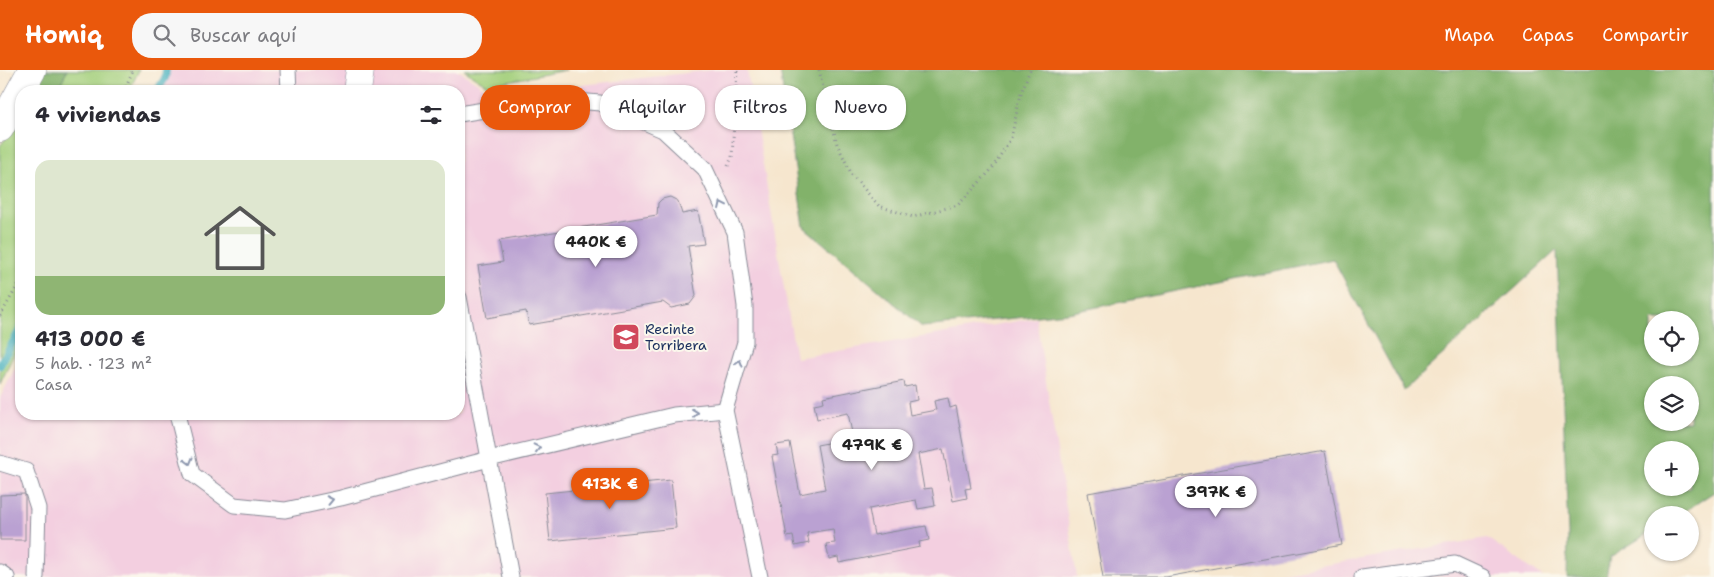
<!DOCTYPE html>
<html lang="es">
<head>
<meta charset="utf-8">
<style>
	:root { --surface:#fff; --page:#f7f7f7; --text:#2b2b33; --muted:#7c7c81; --line:#e1e1e2; --accent:#ea580c }
	body { margin:0; font-family:"Shantell Sans",sans-serif; background:var(--page); color:var(--text); height:100vh; display:flex; flex-direction:column; font-size:19px; white-space:nowrap }
	* { box-sizing:border-box; margin:0 }
	p { font-size:16px; color:var(--muted) }
	.icon { flex:none; width:28px; height:28px; fill:none; stroke:currentColor; stroke-width:2; stroke-linecap:round; stroke-linejoin:round }
	.map { position:relative; flex:1; overflow:hidden }
	.side { position:absolute; left:15px; top:15px; width:450px; height:335px; display:flex; flex-direction:column; background:var(--surface); border-radius:20px; box-shadow:0 1px 4px #0004 }
	.side>* { flex:none }
	.guide { position:absolute; left:480px; top:15px; width:475px; height:45px; display:flex; gap:10px }
	.tools { position:absolute; left:1644px; top:241px; display:grid; gap:10px }
	.tools a { display:grid; place-items:center; width:55px; height:55px; border-radius:50%; background:var(--surface); box-shadow:0 1px 4px #0004; font-size:25px }
	.price { position:absolute; translate:-50% -42px; padding:0 11px; border-radius:18px; background:#fff; color:#222; font-size:16px; line-height:32px; filter:drop-shadow(0 1px 2px #0008) }
	.price::after { content:''; position:absolute; left:50%; top:30px; width:15px; height:11px; margin-left:-8px; background:inherit; clip-path:polygon(0 0,100% 0,50% 100%) }
	.price.selected { background:var(--accent); color:#fff }
	ul { padding:0; list-style:none }
	li { display:grid; align-content:center; gap:10px; height:265px; padding:0 20px }
	li+li { border-top:1px solid var(--line) }
	li span { display:grid; place-items:center; height:155px; border-radius:15px; color:#555 }
	li>.icon { margin-inline-start:auto }
	span .icon { width:90px; height:90px; fill:#fffc; stroke-width:1 }
	li b { font-size:21px }
	h2 { display:flex; justify-content:space-between; align-items:center; height:60px; padding:0 20px; font-size:21px }
	.chip { padding:0 18px; border-radius:20px; background:var(--surface); box-shadow:0 1px 4px #0004; font-size:18px; line-height:45px }
	.chip.selected { background:var(--accent); color:#fff }
	header { display:flex; align-items:center; gap:30px; box-sizing:border-box; height:70px; padding:0 25px; background:var(--accent); color:#fff }
	header strong { font-size:24px }
	nav { display:flex; gap:28px; margin-inline-start:auto; font-size:18px }
	.search { width:350px; height:45px; background:var(--page); display:flex; align-items:center; gap:12px; box-sizing:border-box; padding:0 18px; border-radius:20px; color:var(--muted); font-size:19px }
	.map>svg:first-child { display:block }
	.built { fill:#f3cfe0 }
	.green { fill:#a3cf7b; stroke:#5f7f6c }
	.forest { fill:#82b26b; stroke:#4e7064; fill-rule:evenodd }
	.lines { fill:none; stroke-linecap:round; stroke-linejoin:round }
	.stream { stroke:#42afbe; stroke-width:8 }
	.building { fill:#baa1d2 }
	.service-casing { stroke:#888a96; stroke-width:17 }
	.minor-casing { stroke:#888a96; stroke-width:29 }
	.path { stroke:#888a96; stroke-width:3; stroke-dasharray:1 4; stroke-linecap:butt }
	.service { stroke:#fff; stroke-width:15 }
	.minor { stroke:#fff; stroke-width:28 }
	.oneway { stroke:#8d97ae }
	.labels { text-anchor:middle; dominant-baseline:central; stroke-width:4; stroke-linejoin:round; paint-order:stroke }
	.poi-label { font-size:14px; fill:#1b2f5e; stroke:#fbf7ec; text-anchor:start }
</style>
</head>
<body>
<header>
<strong>Homiq</strong>
<div class="search"><svg class="icon" aria-label="search" viewBox="0 0 24 24"><circle cx="10" cy="10" r="6"/><path d="M15 15l6 6"/></svg>Buscar aquí</div>
<nav><a>Mapa</a><a>Capas</a><a>Compartir</a></nav>
</header>
<div class="map">
<svg width="1714" height="507" viewBox="0 0 1714 507">
	<rect width="100%" height="100%" fill="#fbf7ec"/>
	<filter id="ink" filterUnits="userSpaceOnUse"><feTurbulence type="fractalNoise" baseFrequency=".02" numOctaves="2"/><feDisplacementMap in="SourceGraphic" scale="10" xChannelSelector="R" yChannelSelector="G"/><feConvolveMatrix kernelMatrix="1 2 1 2 8 2 1 2 1" color-interpolation-filters="sRGB"/></filter>
	<filter id="wash" filterUnits="userSpaceOnUse"><feTurbulence type="fractalNoise" baseFrequency=".0096" numOctaves="4" result="noise"/><feDisplacementMap in="SourceGraphic" scale="20" xChannelSelector="R" yChannelSelector="G"/><feGaussianBlur stdDeviation="1.12" result="paint"/><feColorMatrix in="noise" values="0 0 0 0 0 0 0 0 0 0 0 0 0 0 0 0 0 1.4 0 .05"/><feComposite in="paint" operator="in"/></filter>
	<g filter="url(#wash)">
		<rect width="100%" height="100%" fill="#f6e6ce"/>
		<g class="built">
			<polygon points="164,0 458,0 496,25 712,0 747,0 796,288 1036,248 1077,507 0,507 0,328 21,286 21,344 459,344 459,21 154,21"/>
			<polygon points="1487,468 1543,507 1255,507"/>
		</g>
		<g class="green">
			<polygon points="67,0 139,0 129,21 55,21 58,19"/>
			<polygon points="464,0 566,0 487,15"/>
			<polygon points="21,47 21,269 0,314 0,76"/>
		</g>
		<g class="forest">
			<polygon points="41,0 67,0 58,19 55,21 33,21"/>
			<path d="M780,0H1714V422L1679,445H1652V461L1610,487L1606,507H1567L1568,463L1557,180L1404,320L1333,189L1068,243L922,257L804,157ZM1652,250H1690V288H1652ZM1652,315H1690V352H1652ZM1652,380H1690V418H1652Z"/>
		</g>
		<g class="lines">
			<g class="stream">
				<polyline points="157,21 165,8 166,0"/>
				<polyline points="0,295 21,258"/>
			</g>
		</g>
		<g id="blocks">
			<g class="building">
				<polygon points="670,127 678,131 682,144 698,141 704,174 688,176 696,226 690,234 671,238 663,232 529,255 526,241 487,248 478,196 503,192 499,171 657,145 658,133 662,129"/>
				<polygon points="904,311 905,317 915,315 917,330 908,332 910,345 936,340 934,331 948,328 950,338 956,336 971,418 965,419 967,428 953,431 943,379 918,384 924,419 932,418 935,436 918,439 916,430 869,439 874,465 926,456 929,470 919,472 920,477 839,493 838,487 829,489 826,474 835,473 833,459 807,463 809,473 795,476 793,466 787,467 772,386 778,385 776,375 790,373 800,424 825,419 817,375 853,368 848,343 817,349 814,334 824,332 823,327"/>
				<polygon points="1325,381 1342,475 1166,507 1103,507 1088,423"/>
				<polygon points="671,410 676,458 550,471 545,423"/>
				<polygon points="25,424 25,470 0,470 0,425"/>
			</g>
		</g>
	</g>
	<g filter="url(#ink)">
		<use href="#blocks" fill-opacity="0" stroke="#888a96" stroke-width="1"/>
		<g class="lines">
			<defs>
				<g id="service">
					<polyline points="288,0 289,21"/>
					<polyline points="459,44 552,29 600,33 663,60 705,99 735,162 745,236 745,272 725,340 760,507"/>
					<polyline points="459,227 511,507"/>
					<polyline points="177,344 192,404 234,435 285,440 341,428 489,389 674,345 725,340"/>
					<polyline points="0,393 26,401 38,438 36,507"/>
					<polyline points="0,502 7,507"/>
					<polyline points="1362,507 1455,494 1483,507"/>
				</g>
				<g id="minor">
					<polyline points="357,21 360,0"/>
					<polyline points="0,58 32,0"/>
				</g>
			</defs>
			<use href="#service" class="service-casing"/>
			<use href="#minor" class="minor-casing"/>
			<g class="path">
				<polyline points="819,0 837,74 852,105 879,136 913,147 958,135 992,99 1011,68 1021,23 1030,0"/>
				<polyline points="124,21 133,0"/>
				<polyline points="728,96 732,87 737,0"/>
				<polyline points="0,246 21,210"/>
			</g>
			<use href="#service" class="service"/>
			<use href="#minor" class="minor"/>
		</g>
		<defs><path id="oneway-chevron" d="M-2-3.5L2.5 0L-2 3.5" fill="none" stroke-width="1.6" stroke-linecap="round" stroke-linejoin="round" transform="scale(1.25)"/></defs>
		<g class="oneway">
			<use href="#oneway-chevron" transform="translate(722 135) rotate(-115)"/>
			<use href="#oneway-chevron" transform="translate(739 293) rotate(-74)"/>
			<use href="#oneway-chevron" transform="translate(695 343) rotate(-6)"/>
			<use href="#oneway-chevron" transform="translate(537 378) rotate(-13)"/>
			<use href="#oneway-chevron" transform="translate(189 391) rotate(75)"/>
			<use href="#oneway-chevron" transform="translate(330 430) rotate(-12)"/>
		</g>
	</g>
	<defs>
		<symbol id="university-square" viewBox="-11 -11 22 22"><rect x="-9" y="-9" width="18" height="18" rx="4" fill="#d1495b" stroke="#fbf7ec"/><path d="M0-5L7-2L0 1L-7-2ZM-4 1L0 2.5L4 1V4Q0 6-4 4Z" fill="#fff"/></symbol>
	</defs>
	<g fill-rule="evenodd">
		<use href="#university-square" x="610" y="251" width="32" height="32"/>
	</g>
	<g class="labels">
		<g class="poi-label">
			<text x="645" y="259">Recinte<tspan x="645" dy="16">Torribera</tspan></text>
		</g>
	</g>
</svg>
<div class="tools">
<a><svg class="icon" aria-label="locate" viewBox="0 0 24 24"><circle cx="12" cy="12" r="6"/><path d="M12 2v4M12 18v4M2 12h4M18 12h4"/></svg></a>
<a><svg class="icon" aria-label="layers" viewBox="0 0 24 24"><path d="M12 4l9 5-9 5-9-5zM3 14l9 5 9-5"/></svg></a>
<a>+</a>
<a>−</a>
</div>
<b class="price" style="left:596px;top:198px">440K €</b>
<b class="price" style="left:872px;top:401px">479K €</b>
<b class="price selected" style="left:610px;top:440px">413K €</b>
<b class="price" style="left:1216px;top:448px">397K €</b>
<div class="guide">
<a class="chip selected">Comprar</a>
<a class="chip">Alquilar</a>
<a class="chip">Filtros</a>
<a class="chip">Nuevo</a>
</div>
<section class="side">
<h2>4 viviendas<svg class="icon" aria-label="filters" viewBox="0 0 24 24"><path d="M4 7h16M4 17h16"/><circle cx="9" cy="7" r="2"/><circle cx="15" cy="17" r="2"/></svg></h2>
<ul>
<li><span style="background:linear-gradient(#dfe7d0 75%,#8fb573 0)"><svg class="icon" aria-label="home" viewBox="0 0 24 24"><path d="M3 11l9-7 9 7M6 9v11h12V9"/></svg></span><div><b>413 000 €</b><p>5 hab. · 123 m²</p><p>Casa</p></div></li>
</ul>
</section>
</div>
</body>
</html>
